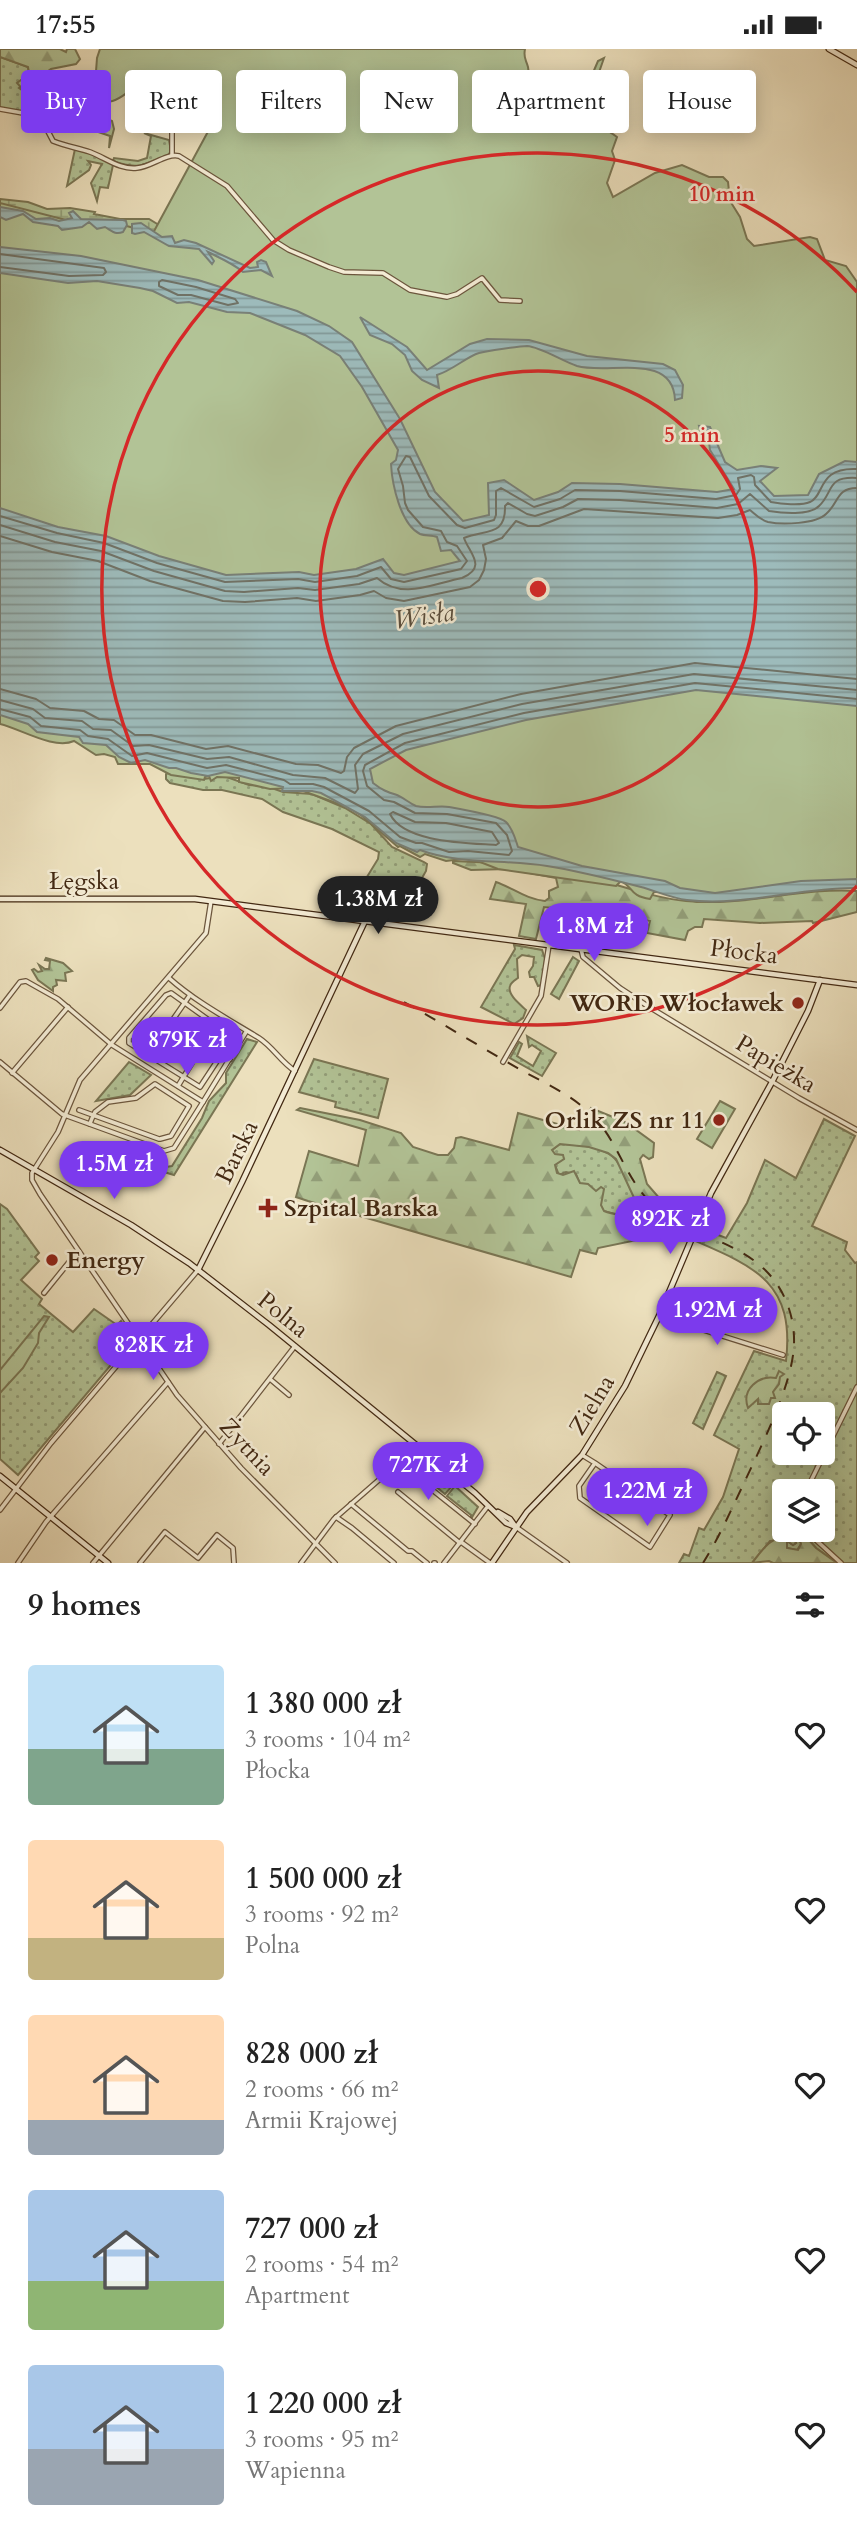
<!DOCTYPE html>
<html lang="en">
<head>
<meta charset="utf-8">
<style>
	:root { --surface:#fff; --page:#f2f2f2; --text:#222; --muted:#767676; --accent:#7c3aed }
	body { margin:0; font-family:Cardo,serif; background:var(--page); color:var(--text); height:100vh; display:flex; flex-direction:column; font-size:26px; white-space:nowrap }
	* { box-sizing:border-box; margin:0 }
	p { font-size:23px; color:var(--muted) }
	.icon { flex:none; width:38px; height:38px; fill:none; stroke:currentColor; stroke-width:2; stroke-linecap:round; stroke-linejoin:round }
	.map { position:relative; height:1514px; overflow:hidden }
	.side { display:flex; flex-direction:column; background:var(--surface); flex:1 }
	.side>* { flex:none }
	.hud { position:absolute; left:21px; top:21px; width:816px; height:63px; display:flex; gap:14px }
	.controls { position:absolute; left:772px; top:1353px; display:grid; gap:14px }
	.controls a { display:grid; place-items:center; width:63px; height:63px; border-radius:7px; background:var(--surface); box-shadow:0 4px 18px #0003; font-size:35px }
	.price { position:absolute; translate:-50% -60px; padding:0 16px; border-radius:24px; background:var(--accent); color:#fff; font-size:23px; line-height:46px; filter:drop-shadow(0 2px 4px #0008) }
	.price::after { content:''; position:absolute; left:50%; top:42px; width:21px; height:16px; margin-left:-10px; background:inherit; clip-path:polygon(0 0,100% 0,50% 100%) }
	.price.current { background:#222; color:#fff }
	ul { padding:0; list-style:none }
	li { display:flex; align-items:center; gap:21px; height:175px; padding:0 28px }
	li span { display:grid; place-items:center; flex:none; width:196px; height:140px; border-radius:7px; color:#555 }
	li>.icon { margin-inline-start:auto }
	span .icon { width:84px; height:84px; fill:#fffc; stroke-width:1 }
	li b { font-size:30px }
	h2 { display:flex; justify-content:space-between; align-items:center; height:84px; padding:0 28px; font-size:30px }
	.chip { padding:0 24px; border-radius:7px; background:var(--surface); box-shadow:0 4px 18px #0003; font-size:24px; line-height:63px }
	.chip.current { background:var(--accent); color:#fff }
	.status { display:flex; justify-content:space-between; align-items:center; height:49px; padding:0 35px; background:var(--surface); direction:ltr }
	.status svg { height:19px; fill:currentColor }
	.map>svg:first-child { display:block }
	.grass { fill:url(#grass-dots); stroke:#7a7654; stroke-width:2; fill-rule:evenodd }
	.forest { fill:url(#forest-firs); stroke:#7a7654; stroke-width:2 }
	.wetland { fill:url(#wetland-marsh); stroke:#7a7654; stroke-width:2 }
	.park { fill:#b2c396; stroke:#7a7654; stroke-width:2 }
	.water { fill:url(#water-rules); stroke:#798077; stroke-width:2 }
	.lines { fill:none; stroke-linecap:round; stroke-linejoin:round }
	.shore { stroke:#707266; stroke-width:2 }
	.street-casing { stroke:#6c563d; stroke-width:6 }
	.secondary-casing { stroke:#422812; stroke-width:7 }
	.street { stroke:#f3ebd4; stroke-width:3.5 }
	.secondary { stroke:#f3ebd4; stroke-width:4.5 }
	.rail { stroke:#422812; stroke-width:2; stroke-dasharray:12 12; stroke-linecap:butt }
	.ring { fill:none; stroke:#d62828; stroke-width:3.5 }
	.poi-dot { fill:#8f2418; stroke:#f3ebd4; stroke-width:2.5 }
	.labels { text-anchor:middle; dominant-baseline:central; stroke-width:5; stroke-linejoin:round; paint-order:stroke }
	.street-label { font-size:24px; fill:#422812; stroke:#f3ebd4 }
	.poi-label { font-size:24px; font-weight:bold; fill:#422812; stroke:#f3ebd4; text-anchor:end }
	.water-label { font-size:26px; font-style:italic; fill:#594d3c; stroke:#f3ebd4 }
	.centre { fill:#d62828; stroke:#f3ebd4; stroke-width:3.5 }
	.ring-label { font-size:21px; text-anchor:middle; font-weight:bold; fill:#d62828; stroke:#f3ebd4; stroke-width:5; stroke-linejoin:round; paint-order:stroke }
</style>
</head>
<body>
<div class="status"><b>17:55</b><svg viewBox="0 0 49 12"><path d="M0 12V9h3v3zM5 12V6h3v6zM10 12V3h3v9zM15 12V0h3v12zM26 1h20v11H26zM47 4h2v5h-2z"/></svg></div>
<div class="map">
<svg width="857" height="1514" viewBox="0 0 857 1514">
	<defs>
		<pattern id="grass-dots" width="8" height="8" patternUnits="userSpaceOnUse" patternTransform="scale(1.75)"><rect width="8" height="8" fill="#b2c396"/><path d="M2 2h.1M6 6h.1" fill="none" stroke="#929e79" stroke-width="1.8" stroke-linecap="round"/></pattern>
		<pattern id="forest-firs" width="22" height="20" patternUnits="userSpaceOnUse" patternTransform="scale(1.75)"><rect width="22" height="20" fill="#b2c396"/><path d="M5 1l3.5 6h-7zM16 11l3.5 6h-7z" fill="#929e79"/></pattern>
		<pattern id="wetland-marsh" width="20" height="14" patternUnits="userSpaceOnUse" patternTransform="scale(1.75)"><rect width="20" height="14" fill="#b2c396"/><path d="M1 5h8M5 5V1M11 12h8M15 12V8" fill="none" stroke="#929e79"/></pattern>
		<pattern id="water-rules" width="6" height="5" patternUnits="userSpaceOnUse" patternTransform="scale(1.75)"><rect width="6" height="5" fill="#9dbbbb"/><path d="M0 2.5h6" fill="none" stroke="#829897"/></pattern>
	</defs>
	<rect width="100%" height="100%" fill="#ece0bd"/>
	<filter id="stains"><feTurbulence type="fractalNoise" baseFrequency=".00286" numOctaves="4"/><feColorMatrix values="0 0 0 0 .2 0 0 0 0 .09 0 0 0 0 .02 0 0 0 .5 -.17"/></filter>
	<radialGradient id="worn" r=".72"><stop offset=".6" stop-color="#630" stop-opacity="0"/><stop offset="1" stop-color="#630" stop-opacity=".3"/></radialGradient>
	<g class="grass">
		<polygon points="0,8 28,18 30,31 19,39 26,44 25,51 43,26 38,65 0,59"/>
		<polygon points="604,9 597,29 607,44 592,77 574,68 598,12"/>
		<polygon points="61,35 79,39 76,54 79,58 112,72 114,80 109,99 110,87 75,75 79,61 66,58 67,52 58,50"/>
		<path d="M144,84L169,91L171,102L168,106C145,116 137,121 113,112L114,109L138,112L147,109L151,87Z"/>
		<polygon points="75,100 98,107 113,116 108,139 100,138 97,152 91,134 102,115 88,112 91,116 89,121 67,137"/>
		<polygon points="170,723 204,730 224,727 249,736 266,737 283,743 312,745 345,759 371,775 392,798 424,813 427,815 426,822 399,869 382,868 385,856 378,847 362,840 362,836 378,810 379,803 332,780 283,763 262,750 222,741 203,741 170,734 166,730 166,725"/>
		<path d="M514,896L542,901L545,910L542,936L538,937L534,928H530L529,923L533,917L534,908L522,906L517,910L518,929C515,931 511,933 510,937C507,946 521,956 526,961L523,969L514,975L481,958L515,900Z"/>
		<polygon points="573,908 579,912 559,950 551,945"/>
		<polygon points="527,987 556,1004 542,1027 510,1009 519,993 522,995 517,1007 533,1017 541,1002 532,996 529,998"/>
		<polygon points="247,990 257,993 174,1126 141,1116 145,1106 166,1118 172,1117 202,1069 209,1052 226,1034 226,1024"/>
		<polygon points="314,1010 388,1030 378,1069 335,1058 336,1053 299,1043"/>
		<polygon points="129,1013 151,1026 130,1046 96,1052"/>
		<path d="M824,1070L855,1087L812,1177L847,1193L845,1201L855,1214L857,1213V1514H837L816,1499L800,1481L822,1480V1442H784V1480L792,1481L798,1486L801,1495L797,1501L787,1499L786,1495L787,1492L793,1496L796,1494L795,1490L770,1492L752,1514H679L684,1505L689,1507L699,1479L704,1481L723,1448L739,1400L714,1386L754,1302L786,1312C795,1234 756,1218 693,1191L701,1176L713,1184L726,1189L747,1154L765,1111L796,1129ZM784,1365H822V1404H784Z"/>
		<path d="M560,1095C576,1096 595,1096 609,1105C630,1117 627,1163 656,1161L673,1175L649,1176L604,1162L601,1160C601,1144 594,1141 580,1135L576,1125L566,1123L559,1126L555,1116L557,1113L552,1101Z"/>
		<polygon points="0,1155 7,1160 39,1204 35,1208 39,1212 21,1231 42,1250 39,1255 73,1283 94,1260 117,1276 121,1272 132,1291 18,1426 0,1410"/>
		<polygon points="717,1323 726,1327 703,1380 693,1374"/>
		<polygon points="434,1420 454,1435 445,1445 427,1430"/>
		<polygon points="455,1437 478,1458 471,1470 471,1466 447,1447"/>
	</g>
	<g class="forest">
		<polygon points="0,0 60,0 66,3 67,0 75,0 80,10 76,15 51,20 44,25 38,63 27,58 26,44 17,34 21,31 30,30 28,18 0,8"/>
		<path d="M453,812C496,813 550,819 592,829C623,837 654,849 686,852C744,858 800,838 857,842V863L813,874L812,872L760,874L704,870L702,878H695L688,882L685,891L647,884L650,872L605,861L591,863L544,858L536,890L519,887L526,855L490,850L496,833C513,839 526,850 545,852L549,849V842L558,838L556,829L508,820L471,821L453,814Z"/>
		<polygon points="46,909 63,914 72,922 65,924 66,932 56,931 57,936 53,938 53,942 38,931 32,921 34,920 38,923 42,922 39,916 45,920 49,920 50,912 45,911"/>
		<path d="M300,1059L360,1071L401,1084L413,1098L438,1106H448L454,1099L456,1089L461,1088L509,1101L518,1064L579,1081L591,1059L625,1073L654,1094L653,1108L649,1110L643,1106L640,1110L647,1135L667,1158L649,1162L636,1153L616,1110L608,1104L589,1098L560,1095L552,1101L555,1105L563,1106L564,1110L555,1116L557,1124L563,1126L574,1122L580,1134L588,1135L596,1142L601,1138L604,1140L601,1156L604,1162C616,1167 629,1165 641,1171V1174C653,1177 666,1172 678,1177L680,1183L670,1188L661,1186L598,1199L596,1205L580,1201L571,1228L308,1152L296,1148L309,1102L358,1117L366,1081L297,1061Z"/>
		<polygon points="44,1267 49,1268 39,1284 38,1294 23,1319 0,1344 0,1321"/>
		<path d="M779,1322L784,1325L780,1328L779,1335L773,1343L775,1349H771L769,1355H758V1350L748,1359C741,1340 759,1326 776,1329Z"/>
		<path d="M792,1480L800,1481L816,1499L837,1514H773L769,1512L752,1514C763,1500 772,1485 792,1488L796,1494L793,1496L787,1492V1499L798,1501L801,1495L798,1486Z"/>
	</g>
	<polygon class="wetland" points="0,150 28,153 47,160 70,159 95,163 94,165 120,170 149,170 177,187 0,173"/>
	<g class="park">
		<path d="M100,0H525C523,9 526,10 528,18C530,29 528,44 524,55C543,69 555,70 577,63C590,74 604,78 617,88L612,102L615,111L607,134L613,148L655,124L682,116L709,128H723L728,133L730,152L740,168L747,190L754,197L810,188L817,190L825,211L846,217L857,233V837L820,838L801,844L786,842L750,849L697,853L659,843H654L650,850C629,847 634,838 621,832L616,837L498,820L470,809L446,812L425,805L420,808L400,797L398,798L362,767L347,758L295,739L270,740L239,733V729L217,728L211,732L209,727L205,728L204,731L171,726L150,715H118L115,708L104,705L96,706L74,692C54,701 21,680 0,675V154L66,171L119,175L153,184L211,77L208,59L193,39C178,37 159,32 144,35C124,40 118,61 94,49L97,9Z"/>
		<polygon points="720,1052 735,1060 712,1099 697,1090"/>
	</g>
	<g class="water">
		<path d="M0,158L23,162L36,170L50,169L59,172L72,169L69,164L73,162L81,170L123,171L126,172L127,176L123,183C115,186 112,182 105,178L97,180L89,173L82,178L62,181L58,177L33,173L23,165L6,171L0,168Z"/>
		<path d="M141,174L162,188L172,187L175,194L184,191L196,194L250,219L258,218L257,213L261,211L266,213L272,227L261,221L243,223C234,215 220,209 208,203L214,212L212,215L199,200L169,197L144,183L135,185L132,184V175Z"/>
		<path d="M0,198L81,207L198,231L297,262L329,277L352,293L400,370L435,443L463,472L489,466L488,434L504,431L534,451L558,443L572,434L620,435L717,443L734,440L710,401L709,393L701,384L699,377L710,378L725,413L737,421L761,417L777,419L760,432L774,447L808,446L819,425L845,412L857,413V657L696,641L526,671L406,701L370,720L373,734C382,741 387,743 397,746C404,749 409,754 416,757C427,760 439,756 449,758C460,760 500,767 506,773C513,780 515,789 518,798L582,817L665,832L680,839L715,844L801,832L857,830V839C800,838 743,858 687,851C671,849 656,842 641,838C610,830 578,822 547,817C505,810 460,816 420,801L417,803L396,794L365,768L321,744L312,742H282L283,738L225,723L208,727L191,724L176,719H169L145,711L131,714L119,708L106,696L83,694L79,688L37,683L28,675L0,666V459L58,478L106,487L159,507L226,526L299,523L314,526L356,520L383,510L394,524L404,526L460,512L451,501L441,502L437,488C432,486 425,487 420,485C400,475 392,434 391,415L396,411L398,401L362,338L340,307L305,286L250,264L227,263L189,253L177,254L153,242L140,239L97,232L68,234L0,224Z"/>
		<path d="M360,268L407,298L427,321L470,295L487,290L529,291L587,307L663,315L675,321L683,336L682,349L675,351C673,302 608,326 577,317C562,312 541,298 527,297C521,297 486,302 479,304C466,308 453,321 437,326L439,339L422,331L412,322L405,306L392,295L370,286Z"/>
	</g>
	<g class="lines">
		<g class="shore">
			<polyline points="0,205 104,219 106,223 103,226 69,227 0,218"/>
			<polygon points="162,231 196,238 235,250 238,254 228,256 191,246 178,246 159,237 159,233"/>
			<path d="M0,467L57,484L104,494L157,514L225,533L298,530L315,533L357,527L381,518L391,530L404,533L461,520L467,512L457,497L447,493L441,482L423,478L408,461L405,454L403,437L398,420L406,407L410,408L429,447L457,476L465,479L494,471L496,466V442L501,439L534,458L560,450L575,441L620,442L716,450L736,446L740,440L738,429L751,426L754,428L755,436L771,453C781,455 801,457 810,453C825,447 817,418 857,420"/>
			<path d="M0,476L55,493L101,502L154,522L225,542L244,543L298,539L315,541L359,535L377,529C402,551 432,535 462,529C488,518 469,504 464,489C485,480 506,488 505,457L508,454L527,465L535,467L563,458L578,450L620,451L717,459L738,455L750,445L769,462C781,464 810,467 819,457C834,443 826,427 857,429"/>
			<path d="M0,487L52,503L98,512L150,532L223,552L245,553L297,549L316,552L360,546L374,542L386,549L404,552L470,538L479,531L484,521L486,510L483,496L502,489L516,472L528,477H539L584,460L718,469L737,466L750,461C755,465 760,471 768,473C782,476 816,475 826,465C839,454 836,439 857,439"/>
			<polyline points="0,640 36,650 50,659 84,662 99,670 114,671 135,686 151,686 206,700 228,697 296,715 318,716 341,724 344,722 347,708 354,699 396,677 521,645 695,614 857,630"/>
			<polyline points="0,651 33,660 45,669 82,672 93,680 111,681 133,697 149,696 207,710 229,708 293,726 325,729 355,744 358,740 355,716 363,705 403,685 522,655 694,625 857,641"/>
			<polyline points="0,660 30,668 41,677 80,681 88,687 108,690 132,707 147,704 207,719 226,716 284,731 290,735 313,735 324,738 369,762 400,788 416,794 422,794 449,803 468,802 509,806 512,802 507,786 496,774 447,765 415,764 394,753 384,751 367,737 363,722 365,716 405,694 524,664 695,634 857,650"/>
			<path d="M393,763L415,773L446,774L492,783L499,794L496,796C468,794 404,794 390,765Z"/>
		</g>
		<defs>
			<g id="street">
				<path d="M0,60L40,67L53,92C65,97 78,99 90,103C106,109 120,121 137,119C151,118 166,104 179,107L227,137L273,191L289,201L329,218L344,223L383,224L410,241L447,248L457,245L482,229L500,251L520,252"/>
				<polyline points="172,106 172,82 176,62 183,58 204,63"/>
				<polyline points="211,852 206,884 80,1031 58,1083 32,1124 32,1131 40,1145 177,1346 241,1419 335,1514"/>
				<polyline points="581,900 583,908 620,939 646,956 799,1049 857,1081"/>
				<path d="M169,929C196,953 228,970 259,989C273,998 281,1013 295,1022"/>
				<polygon points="171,944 231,987 231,991 200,1038 129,994 129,989 166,946"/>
				<polyline points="190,946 174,969 174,973 230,1010"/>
				<polyline points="0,959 20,933 26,932 58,950 112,996 203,1053 246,983"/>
				<polyline points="140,977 192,1011 192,1014 178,1037"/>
				<polyline points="0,1013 62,1065 164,1102 174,1099 203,1053"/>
				<polyline points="503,1013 541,947 549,896"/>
				<polyline points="12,1024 68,958"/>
				<path d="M79,1061L159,1090H160L171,1087L189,1057L155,1035L136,1049L108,1053L95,1063C93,1067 91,1071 90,1075"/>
				<polyline points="44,1244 78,1202"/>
				<polyline points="659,1267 783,1306"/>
				<polyline points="270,1330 289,1346"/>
				<polyline points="219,1395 295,1297"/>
				<polyline points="582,1406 595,1414 670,1466 650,1498 580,1449 579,1437 595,1414"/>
				<polyline points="396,1412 475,1475"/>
				<polyline points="806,1442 857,1338"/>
				<polyline points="398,1443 460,1494"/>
				<polyline points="351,1455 408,1502 412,1502 427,1514"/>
				<polyline points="0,1461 51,1394 198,1221"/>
				<polyline points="336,1468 352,1479 394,1514"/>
				<polyline points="516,1478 567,1514"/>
				<polyline points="804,1480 841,1514"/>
				<polyline points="461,1493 490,1514"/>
				<polyline points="18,1514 46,1473 168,1333"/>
				<polyline points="93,1514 205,1378"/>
				<polyline points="140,1514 165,1483 198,1509 217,1486 233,1499 234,1514"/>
				<polyline points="301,1514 334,1470 380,1430 406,1401"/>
				<polyline points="434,1514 435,1514"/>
				<polyline points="444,1514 488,1457"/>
			</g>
			<g id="secondary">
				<polyline points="829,0 857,16"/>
				<polyline points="0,850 195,850 857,936"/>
				<polyline points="0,1101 131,1176 189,1214 269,1276 475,1444 506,1474 516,1478"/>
				<polyline points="198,1221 242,1133 365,872"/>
				<polyline points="0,1427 108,1514"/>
				<polyline points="498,1463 510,1470 515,1477"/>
				<polyline points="492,1514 527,1463 582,1406 625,1337 659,1267 711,1144 772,1033 808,962 820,931"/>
			</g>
		</defs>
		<use href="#street" class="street-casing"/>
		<use href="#secondary" class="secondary-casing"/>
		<use href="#street" class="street"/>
		<use href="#secondary" class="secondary"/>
		<path class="rail" d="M404,953C443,975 481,998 519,1020C543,1033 570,1045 591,1065C618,1091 625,1130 653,1156C685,1185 732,1190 763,1219C784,1238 795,1267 794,1295C793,1335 761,1397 744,1434C731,1461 719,1489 703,1514"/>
	</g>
	<g class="ring">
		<circle cx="538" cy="540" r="218"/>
		<path d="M857 837A436 436 0 1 1 857 243"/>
	</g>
	<g class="poi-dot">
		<circle cx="798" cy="954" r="7"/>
		<circle cx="719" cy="1071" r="7"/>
		<path d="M264.5 1148.5h7v7h7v7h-7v7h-7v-7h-7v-7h7z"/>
		<circle cx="52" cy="1211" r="7"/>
	</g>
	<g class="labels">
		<g class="street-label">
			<text x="84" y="832">Łęgska</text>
			<text transform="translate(744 903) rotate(7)">Płocka</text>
			<text transform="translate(776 1015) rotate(31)">Papieżka</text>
			<text transform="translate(237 1103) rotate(-64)">Barska</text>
			<text transform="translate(283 1266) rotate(39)">Polna</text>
			<text transform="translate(592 1356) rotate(-59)">Zielna</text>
			<text transform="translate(247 1398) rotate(47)">Żytnia</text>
		</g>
		<g class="poi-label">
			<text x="784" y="954">WORD Włocławek</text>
			<text x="705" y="1071">Orlik ZS nr 11</text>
			<text x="284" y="1159" text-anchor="start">Szpital Barska</text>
			<text x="66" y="1211" text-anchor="start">Energy</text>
		</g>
		<g class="water-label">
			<text transform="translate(424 567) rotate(-8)">Wisła</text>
		</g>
	</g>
	<circle cx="538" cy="540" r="10" class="centre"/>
	<g class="ring-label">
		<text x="722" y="152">10 min</text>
		<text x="692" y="393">5 min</text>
	</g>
	<rect width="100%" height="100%" filter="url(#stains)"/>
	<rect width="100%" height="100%" fill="url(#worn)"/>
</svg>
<div class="controls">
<a><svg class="icon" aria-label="locate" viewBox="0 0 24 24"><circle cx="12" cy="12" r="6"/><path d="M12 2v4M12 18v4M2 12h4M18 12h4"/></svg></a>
<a><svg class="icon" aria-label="layers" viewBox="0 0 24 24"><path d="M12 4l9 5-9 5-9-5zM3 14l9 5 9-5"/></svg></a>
</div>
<b class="price current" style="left:378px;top:887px">1.38M zł</b>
<b class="price" style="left:594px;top:914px">1.8M zł</b>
<b class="price" style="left:187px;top:1028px">879K zł</b>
<b class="price" style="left:114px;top:1152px">1.5M zł</b>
<b class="price" style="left:670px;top:1207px">892K zł</b>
<b class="price" style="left:717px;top:1298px">1.92M zł</b>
<b class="price" style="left:153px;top:1333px">828K zł</b>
<b class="price" style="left:428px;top:1453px">727K zł</b>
<b class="price" style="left:647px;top:1479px">1.22M zł</b>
<div class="hud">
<a class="chip current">Buy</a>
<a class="chip">Rent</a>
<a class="chip">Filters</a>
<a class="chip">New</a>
<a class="chip">Apartment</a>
<a class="chip">House</a>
</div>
</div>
<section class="side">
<h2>9 homes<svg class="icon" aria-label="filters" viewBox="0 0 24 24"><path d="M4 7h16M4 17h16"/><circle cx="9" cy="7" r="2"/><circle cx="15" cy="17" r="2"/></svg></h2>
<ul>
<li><span style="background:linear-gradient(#bfe0f5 60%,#7fa58c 0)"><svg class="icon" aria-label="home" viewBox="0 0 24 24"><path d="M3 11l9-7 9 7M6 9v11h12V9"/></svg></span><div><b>1 380 000 zł</b><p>3 rooms · 104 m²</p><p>Płocka</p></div><svg class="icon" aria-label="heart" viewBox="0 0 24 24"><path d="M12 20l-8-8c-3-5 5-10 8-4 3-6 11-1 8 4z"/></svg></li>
<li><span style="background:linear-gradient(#ffd9b3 70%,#c2b280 0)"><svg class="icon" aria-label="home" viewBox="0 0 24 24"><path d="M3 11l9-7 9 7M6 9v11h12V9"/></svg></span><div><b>1 500 000 zł</b><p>3 rooms · 92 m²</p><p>Polna</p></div><svg class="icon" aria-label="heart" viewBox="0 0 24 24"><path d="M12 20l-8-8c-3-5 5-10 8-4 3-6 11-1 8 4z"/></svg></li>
<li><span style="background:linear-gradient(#ffd9b3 75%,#9aa5b1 0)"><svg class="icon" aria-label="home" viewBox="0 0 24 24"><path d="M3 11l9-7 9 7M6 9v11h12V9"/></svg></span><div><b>828 000 zł</b><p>2 rooms · 66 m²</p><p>Armii Krajowej</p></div><svg class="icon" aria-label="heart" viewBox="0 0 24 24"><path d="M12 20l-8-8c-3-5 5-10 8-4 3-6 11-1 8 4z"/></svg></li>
<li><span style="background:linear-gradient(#a9c7e8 65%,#8fb573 0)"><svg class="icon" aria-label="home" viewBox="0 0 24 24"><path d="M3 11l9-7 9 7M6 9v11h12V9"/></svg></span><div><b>727 000 zł</b><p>2 rooms · 54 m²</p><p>Apartment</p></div><svg class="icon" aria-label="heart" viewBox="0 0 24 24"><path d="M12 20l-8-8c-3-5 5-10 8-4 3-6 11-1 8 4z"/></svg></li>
<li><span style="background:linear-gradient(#a9c7e8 60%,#9aa5b1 0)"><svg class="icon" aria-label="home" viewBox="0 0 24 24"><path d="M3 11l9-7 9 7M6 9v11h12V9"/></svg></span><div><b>1 220 000 zł</b><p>3 rooms · 95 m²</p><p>Wapienna</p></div><svg class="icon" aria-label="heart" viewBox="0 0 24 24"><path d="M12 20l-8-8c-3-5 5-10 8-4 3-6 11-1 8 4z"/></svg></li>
</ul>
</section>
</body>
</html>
